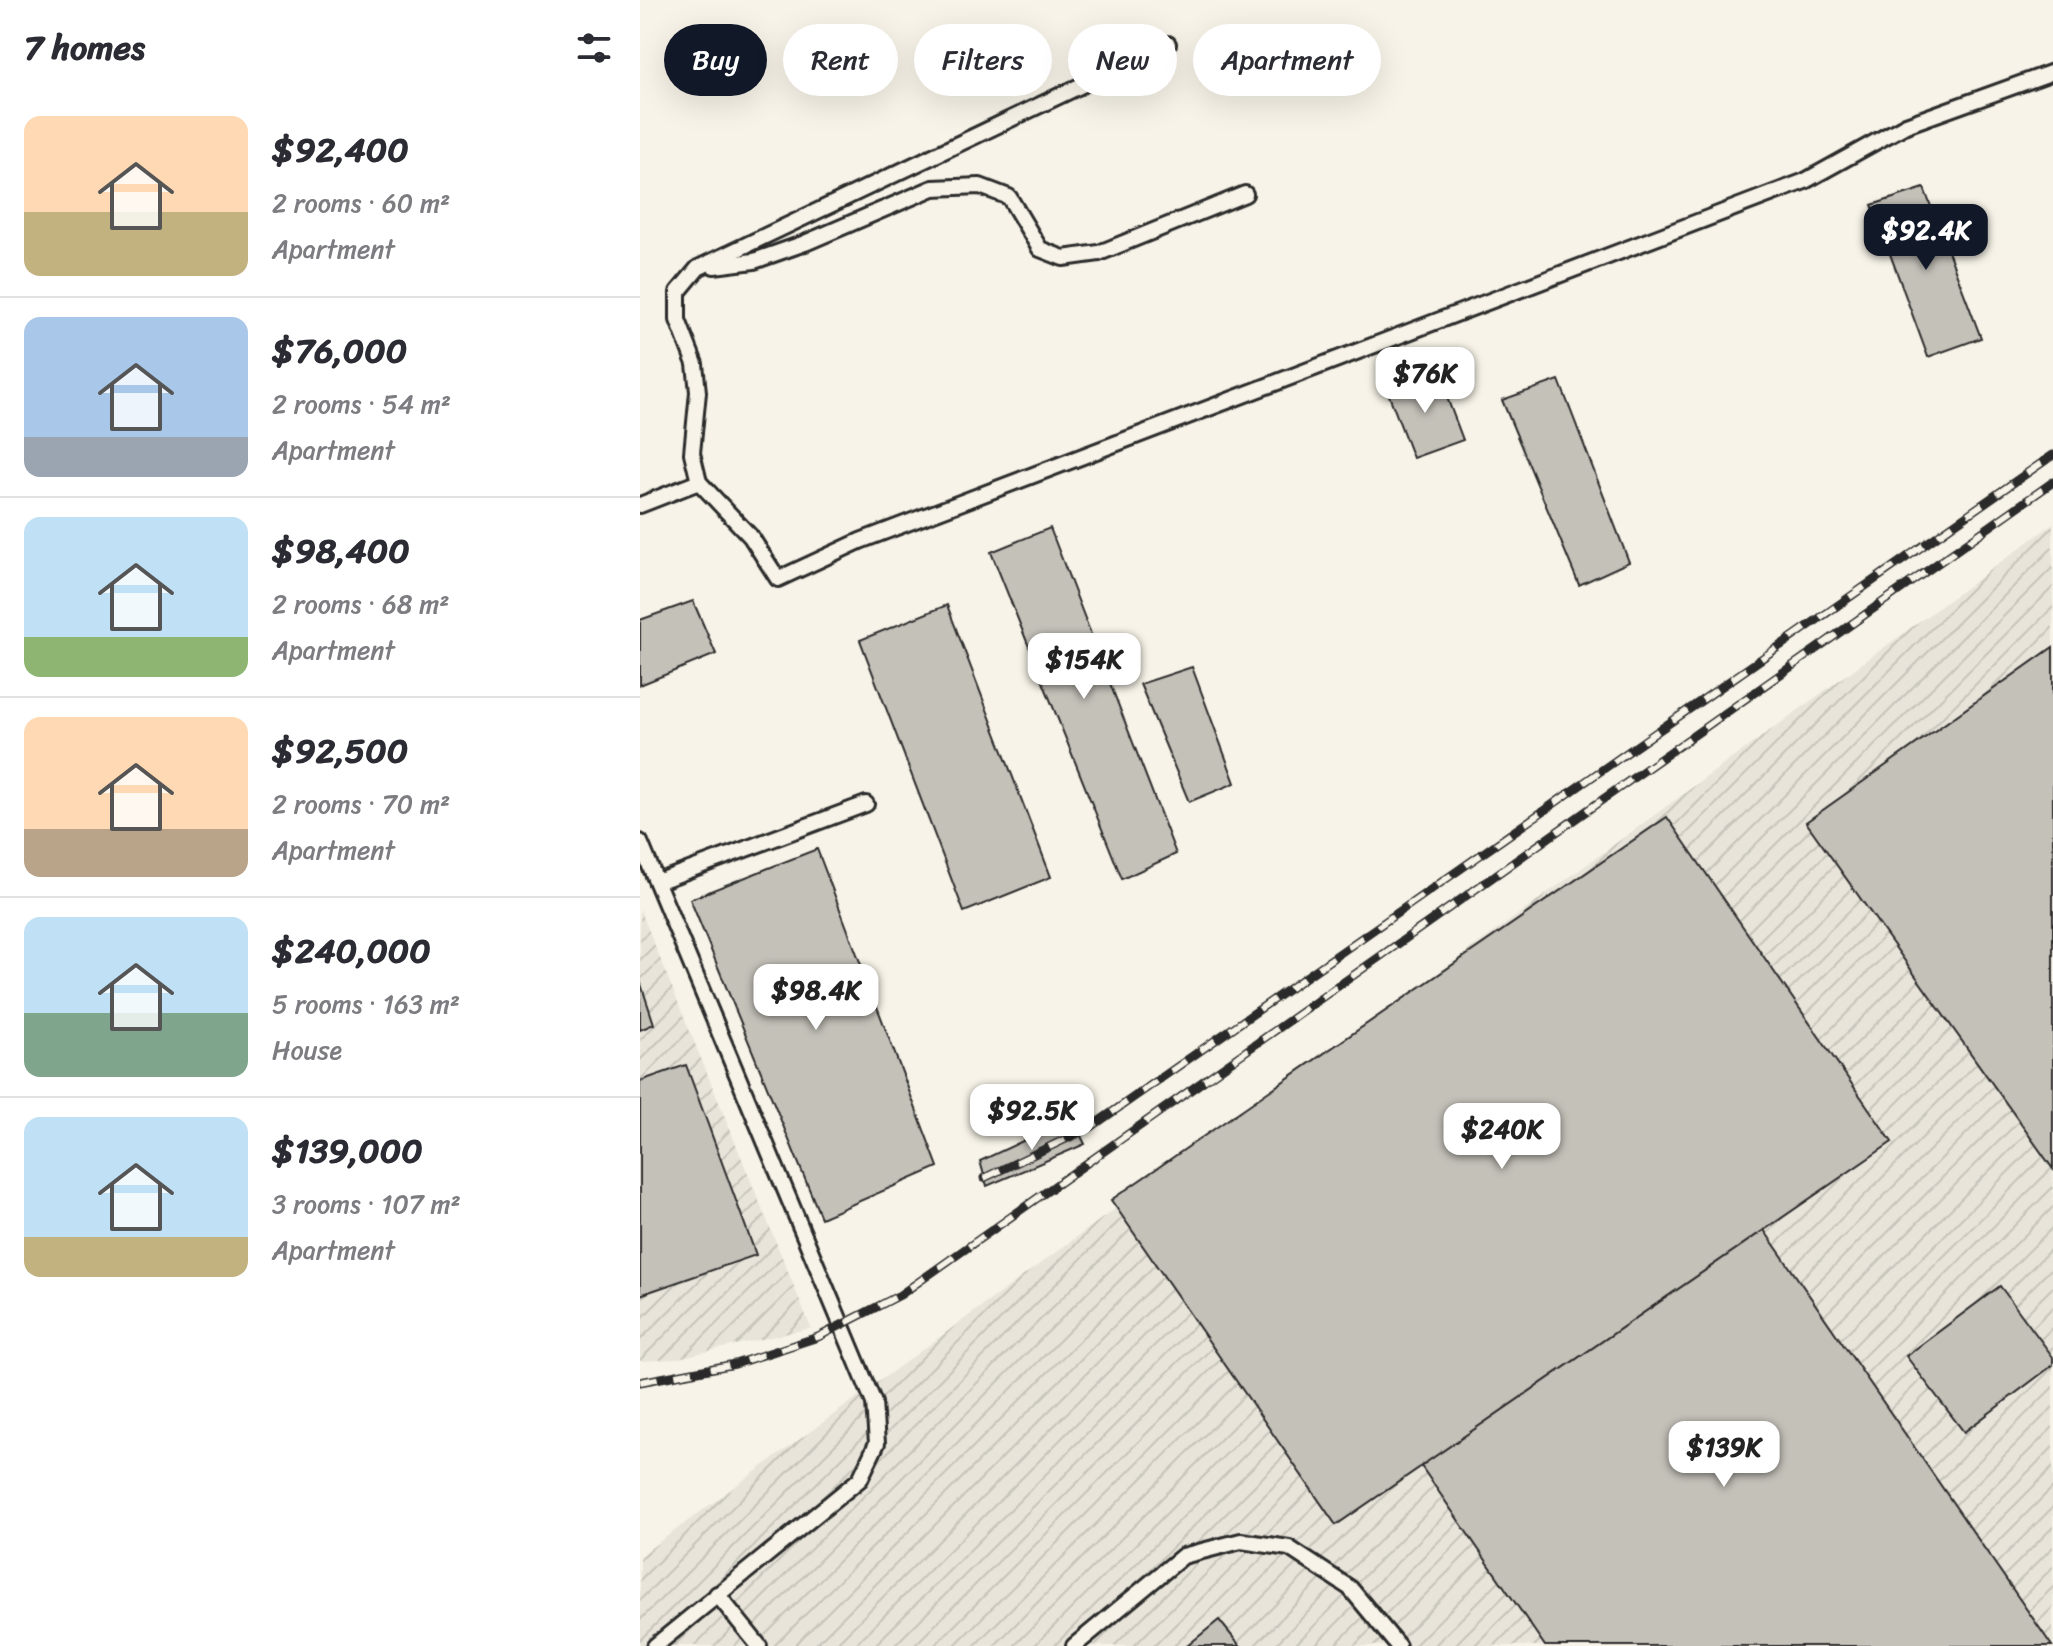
<!DOCTYPE html>
<html lang="en">
<head>
<meta charset="utf-8">
<style>
	:root { --surface:#fff; --page:#f7f7f7; --text:#2b2b33; --muted:#7c7c81; --line:#e1e1e2; --accent:#111827 }
	body { margin:0; font-family:Sriracha,sans-serif; background:var(--page); color:var(--text); height:100vh; display:flex; flex-direction:column; font-size:30px; white-space:nowrap }
	* { box-sizing:border-box; margin:0 }
	p { font-size:26px; color:var(--muted) }
	.icon { flex:none; width:44px; height:44px; fill:none; stroke:currentColor; stroke-width:2; stroke-linecap:round; stroke-linejoin:round }
	.map { position:relative; flex:1; overflow:hidden }
	.drawer { display:flex; flex-direction:column; background:var(--surface); width:640px }
	.drawer>* { flex:none }
	.hud { position:absolute; left:24px; top:24px; width:760px; height:72px; display:flex; gap:16px }
	.price { position:absolute; translate:-50% -68px; padding:0 18px; border-radius:16px; background:#fff; color:#222; font-size:26px; line-height:52px; filter:drop-shadow(0 2px 4px #0008) }
	.price::after { content:''; position:absolute; left:50%; top:48px; width:24px; height:18px; margin-left:-12px; background:inherit; clip-path:polygon(0 0,100% 0,50% 100%) }
	.price.on { background:var(--accent); color:#fff }
	ul { padding:0; list-style:none }
	li { display:flex; align-items:center; gap:24px; height:200px; padding:0 24px }
	li+li { border-top:2px solid var(--line) }
	li span { display:grid; place-items:center; flex:none; width:224px; height:160px; border-radius:16px; color:#555 }
	li>.icon { margin-inline-start:auto }
	span .icon { width:96px; height:96px; fill:#fffc; stroke-width:1 }
	li b { font-size:34px }
	h2 { display:flex; justify-content:space-between; align-items:center; height:96px; padding:0 24px; font-size:34px }
	.tag { padding:0 28px; border-radius:36px; background:var(--surface); box-shadow:0 8px 32px #0002; font-size:28px; line-height:72px }
	.tag.on { background:var(--accent); color:#fff }
	main { display:flex; flex:1; min-height:0 }
	.map>svg:first-child { display:block }
	.industrial { fill:url(#industrial-furrows) }
	.building { fill:#c4c1b9; stroke:#2b2b2b; stroke-width:2 }
	.lines { fill:none; stroke-linecap:round; stroke-linejoin:round }
	.lane-casing { stroke:#2b2b2b; stroke-width:20 }
	.lane { stroke:#f7f3e8; stroke-width:14 }
	.rail-casing { stroke:#2b2b2b; stroke-width:9 }
	.rail { stroke:#f7f3e8; stroke-width:6; stroke-dasharray:18; stroke-linecap:butt }
</style>
</head>
<body>
<main>
<section class="drawer">
<h2>7 homes<svg class="icon" aria-label="filters" viewBox="0 0 24 24"><path d="M4 7h16M4 17h16"/><circle cx="9" cy="7" r="2"/><circle cx="15" cy="17" r="2"/></svg></h2>
<ul>
<li><span style="background:linear-gradient(#ffd9b3 60%,#c2b280 0)"><svg class="icon" aria-label="home" viewBox="0 0 24 24"><path d="M3 11l9-7 9 7M6 9v11h12V9"/></svg></span><div><b>$92,400</b><p>2 rooms · 60 m²</p><p>Apartment</p></div></li>
<li><span style="background:linear-gradient(#a9c7e8 75%,#9aa5b1 0)"><svg class="icon" aria-label="home" viewBox="0 0 24 24"><path d="M3 11l9-7 9 7M6 9v11h12V9"/></svg></span><div><b>$76,000</b><p>2 rooms · 54 m²</p><p>Apartment</p></div></li>
<li><span style="background:linear-gradient(#bfe0f5 75%,#8fb573 0)"><svg class="icon" aria-label="home" viewBox="0 0 24 24"><path d="M3 11l9-7 9 7M6 9v11h12V9"/></svg></span><div><b>$98,400</b><p>2 rooms · 68 m²</p><p>Apartment</p></div></li>
<li><span style="background:linear-gradient(#ffd9b3 70%,#b9a48a 0)"><svg class="icon" aria-label="home" viewBox="0 0 24 24"><path d="M3 11l9-7 9 7M6 9v11h12V9"/></svg></span><div><b>$92,500</b><p>2 rooms · 70 m²</p><p>Apartment</p></div></li>
<li><span style="background:linear-gradient(#bfe0f5 60%,#7fa58c 0)"><svg class="icon" aria-label="home" viewBox="0 0 24 24"><path d="M3 11l9-7 9 7M6 9v11h12V9"/></svg></span><div><b>$240,000</b><p>5 rooms · 163 m²</p><p>House</p></div></li>
<li><span style="background:linear-gradient(#bfe0f5 75%,#c2b280 0)"><svg class="icon" aria-label="home" viewBox="0 0 24 24"><path d="M3 11l9-7 9 7M6 9v11h12V9"/></svg></span><div><b>$139,000</b><p>3 rooms · 107 m²</p><p>Apartment</p></div></li>
</ul>
</section>
<div class="map">
<svg width="1413" height="1646" viewBox="0 0 1413 1646">
	<defs>
		<pattern id="industrial-furrows" width="10" height="10" patternUnits="userSpaceOnUse" patternTransform="scale(2)"><rect width="10" height="10" fill="#e8e4da"/><path d="M-1 1l2-2M0 10L10 0M9 11l2-2" fill="none" stroke="#c7c4bb"/></pattern>
	</defs>
	<rect width="100%" height="100%" fill="#f7f3e8"/>
	<filter id="ink" filterUnits="userSpaceOnUse"><feTurbulence type="fractalNoise" baseFrequency=".0125" numOctaves="2"/><feDisplacementMap in="SourceGraphic" scale="16" xChannelSelector="R" yChannelSelector="G"/><feConvolveMatrix kernelMatrix="1 2 1 2 8 2 1 2 1" color-interpolation-filters="sRGB"/></filter>
	<g filter="url(#ink)">
		<g class="industrial">
			<polygon points="1413,524 1413,1646 0,1646 0,1556"/>
			<polygon points="0,909 171,1328 34,1359 0,1361"/>
		</g>
		<g class="building">
			<polygon points="1284,188 1341,338 1288,357 1232,205"/>
			<polygon points="797,371 823,440 773,458 747,390"/>
			<polygon points="919,380 989,562 939,585 862,400"/>
			<polygon points="410,528 536,854 482,879 351,552"/>
			<polygon points="53,601 76,654 0,685 0,620"/>
			<polygon points="307,605 411,877 324,912 220,640"/>
			<polygon points="1413,647 1413,1169 1166,822"/>
			<polygon points="552,667 595,783 549,802 500,684"/>
			<polygon points="1027,817 1252,1142 696,1525 471,1200"/>
			<polygon points="177,849 298,1167 181,1218 50,899"/>
			<polygon points="0,981 14,1024 0,1030"/>
			<polygon points="46,1065 116,1255 0,1295 0,1081"/>
			<polygon points="432,1118 445,1144 347,1186 340,1161"/>
			<polygon points="1124,1230 1412,1646 905,1646 781,1466"/>
			<polygon points="1360,1286 1413,1357 1413,1365 1324,1432 1266,1356"/>
			<polygon points="579,1620 600,1646 547,1646"/>
		</g>
		<g class="lines">
			<defs>
				<g id="lane">
					<polyline points="528,44 58,268 38,292 38,320 55,364 58,392 52,453 59,482 111,537 138,579 220,541 1165,181 1266,125 1413,72"/>
					<polyline points="74,266 114,261 165,243 293,188 340,186 369,197 400,249 423,258 459,253 605,194"/>
					<polyline points="0,505 59,482"/>
					<polyline points="0,842 234,1403 237,1443 220,1479 15,1646"/>
					<polyline points="17,882 226,804"/>
					<polyline points="77,1594 119,1646"/>
					<polyline points="434,1646 543,1556 601,1541 649,1548 710,1588 758,1646"/>
				</g>
			</defs>
			<use href="#lane" class="lane-casing"/>
			<use href="#lane" class="lane"/>
			<defs>
				<g id="rail">
					<polyline points="344,1178 451,1127 1413,455"/>
					<polyline points="0,1382 95,1364 178,1337 260,1295 1413,482"/>
				</g>
			</defs>
			<use href="#rail" class="rail-casing"/>
			<use href="#rail" class="rail"/>
		</g>
	</g>
</svg>
<b class="price on" style="left:1286px;top:272px">$92.4K</b>
<b class="price" style="left:785px;top:415px">$76K</b>
<b class="price" style="left:444px;top:701px">$154K</b>
<b class="price" style="left:176px;top:1032px">$98.4K</b>
<b class="price" style="left:392px;top:1152px">$92.5K</b>
<b class="price" style="left:862px;top:1171px">$240K</b>
<b class="price" style="left:1084px;top:1489px">$139K</b>
<div class="hud">
<a class="tag on">Buy</a>
<a class="tag">Rent</a>
<a class="tag">Filters</a>
<a class="tag">New</a>
<a class="tag">Apartment</a>
</div>
</div>
</main>
</body>
</html>
